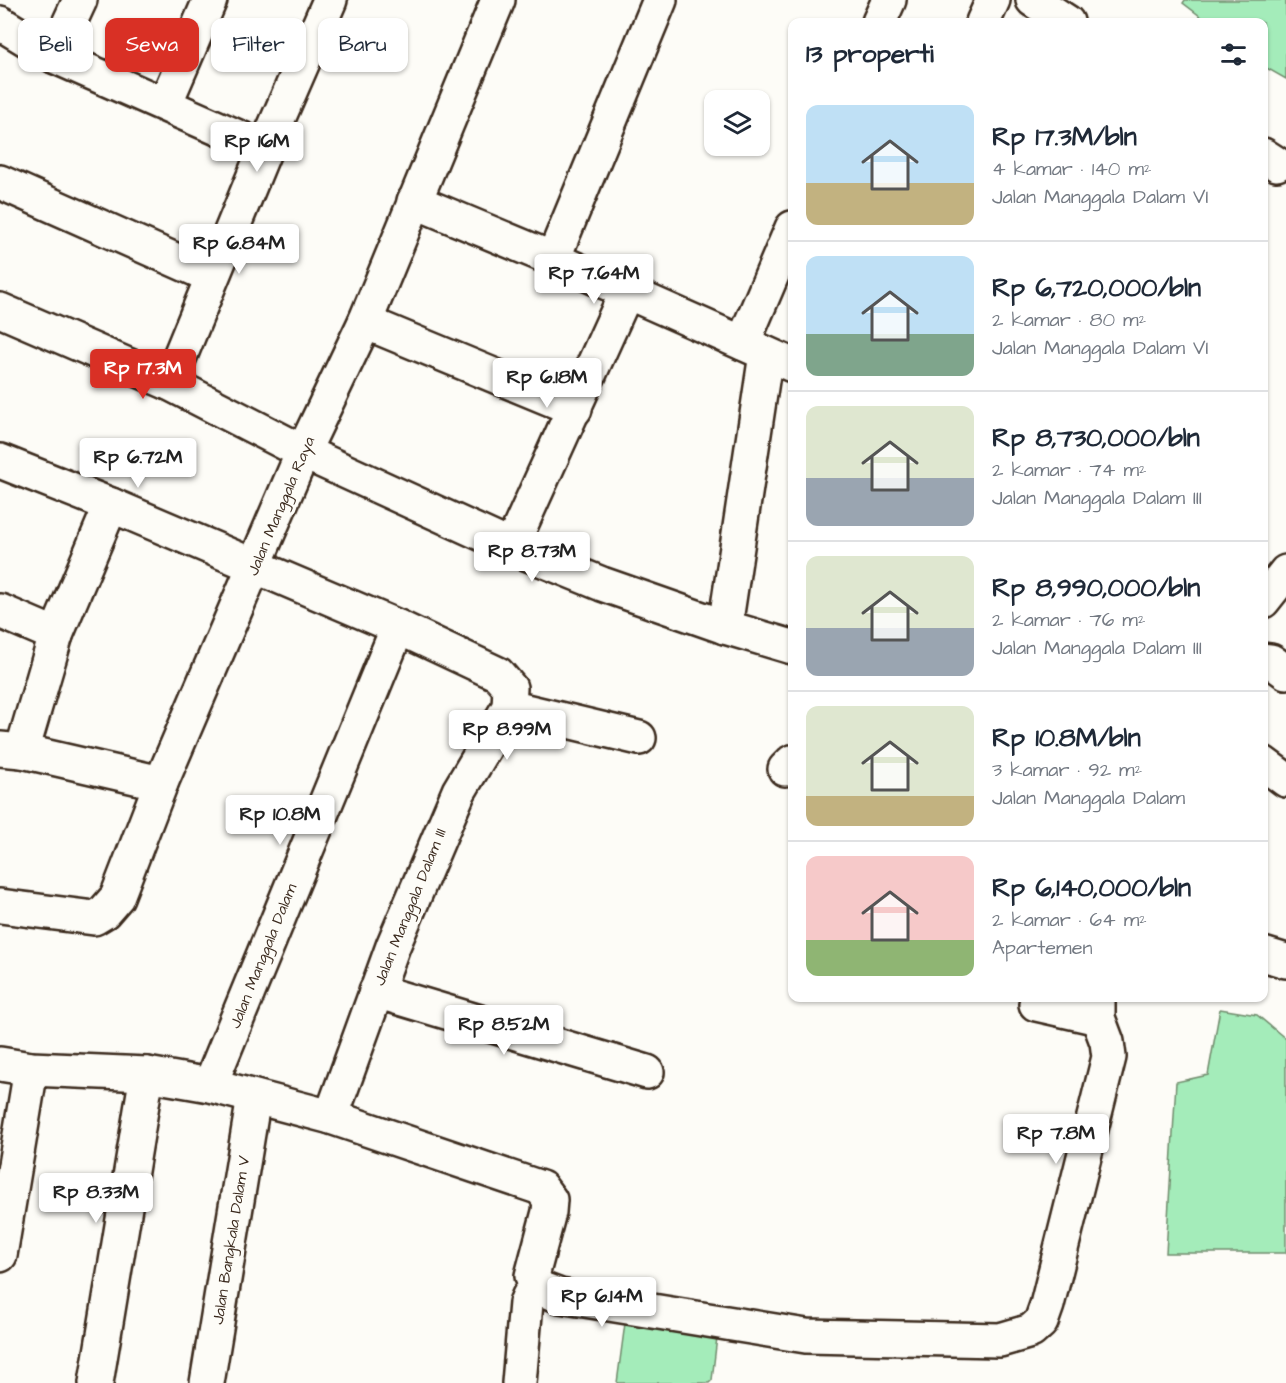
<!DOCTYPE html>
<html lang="id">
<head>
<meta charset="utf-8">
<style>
	:root { --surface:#fff; --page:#f2f2f3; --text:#1f2937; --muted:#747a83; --line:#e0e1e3; --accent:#d93025 }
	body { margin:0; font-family:"Architects Daughter",sans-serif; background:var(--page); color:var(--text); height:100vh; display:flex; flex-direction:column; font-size:22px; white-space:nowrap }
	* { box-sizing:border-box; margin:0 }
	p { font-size:20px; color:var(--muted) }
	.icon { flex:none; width:33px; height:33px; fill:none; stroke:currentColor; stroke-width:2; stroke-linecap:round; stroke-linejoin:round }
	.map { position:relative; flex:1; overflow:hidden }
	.details { position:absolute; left:788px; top:18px; width:480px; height:984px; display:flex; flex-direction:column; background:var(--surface); border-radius:12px; box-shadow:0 2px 4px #0004 }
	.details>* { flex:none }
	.guide { position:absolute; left:18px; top:18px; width:570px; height:54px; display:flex; gap:12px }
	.controls { position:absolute; left:704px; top:90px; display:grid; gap:12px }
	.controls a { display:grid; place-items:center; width:66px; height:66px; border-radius:12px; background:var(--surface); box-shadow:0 2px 4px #0004; font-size:30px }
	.price { position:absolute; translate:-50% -51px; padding:0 14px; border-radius:6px; background:#fff; color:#222; font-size:20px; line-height:39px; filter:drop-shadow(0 2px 3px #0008) }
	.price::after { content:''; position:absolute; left:50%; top:36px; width:18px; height:14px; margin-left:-9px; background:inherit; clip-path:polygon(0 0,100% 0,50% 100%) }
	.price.selected { background:var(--accent); color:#fff }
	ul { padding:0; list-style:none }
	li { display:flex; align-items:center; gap:18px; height:150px; padding:0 18px }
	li+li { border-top:2px solid var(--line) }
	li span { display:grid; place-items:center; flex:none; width:168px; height:120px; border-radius:12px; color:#555 }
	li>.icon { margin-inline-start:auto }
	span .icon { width:72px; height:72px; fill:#fffc; stroke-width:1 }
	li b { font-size:26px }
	h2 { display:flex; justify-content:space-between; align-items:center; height:72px; padding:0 18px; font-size:26px }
	.tag { padding:0 21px; border-radius:12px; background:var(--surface); box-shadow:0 2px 4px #0004; font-size:21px; line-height:54px }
	.tag.selected { background:var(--accent); color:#fff }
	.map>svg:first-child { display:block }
	.green { fill:#a4ecba; stroke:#708b6c; stroke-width:1.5 }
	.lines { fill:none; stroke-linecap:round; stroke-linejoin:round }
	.minor-casing { stroke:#3b2a1e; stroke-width:38 }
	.minor { stroke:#fdfcf7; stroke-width:33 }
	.labels { text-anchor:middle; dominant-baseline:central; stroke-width:6; stroke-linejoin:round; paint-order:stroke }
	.street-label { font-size:16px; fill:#3b2a1e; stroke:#fdfcf7 }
</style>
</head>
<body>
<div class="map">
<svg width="1286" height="1383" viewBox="0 0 1286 1383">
	<rect width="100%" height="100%" fill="#fdfcf7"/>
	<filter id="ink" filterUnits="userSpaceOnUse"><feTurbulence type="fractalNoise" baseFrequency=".0167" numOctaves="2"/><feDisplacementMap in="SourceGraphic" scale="12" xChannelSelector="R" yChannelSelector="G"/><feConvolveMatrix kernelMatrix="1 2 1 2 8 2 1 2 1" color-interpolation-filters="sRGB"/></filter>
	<g filter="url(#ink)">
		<g class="green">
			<polygon points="1185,0 1286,0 1286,79 1263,66 1263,22 1208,22 1183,3"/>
			<polygon points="1220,1009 1257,1015 1286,1039 1286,1253 1166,1253 1176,1082 1208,1075"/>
			<polygon points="626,1316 717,1337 712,1380 709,1383 617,1383"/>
		</g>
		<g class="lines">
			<defs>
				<g id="minor">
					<polyline points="1033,0 1067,22"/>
					<polyline points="879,22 889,0"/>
					<polyline points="983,22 993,0"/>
					<polyline points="0,23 54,56 265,149 330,0"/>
					<polyline points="54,56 80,0"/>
					<polyline points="165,104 210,0"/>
					<polyline points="1263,155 1277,164"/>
					<polyline points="0,182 211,276"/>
					<polyline points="414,201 553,259 792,365"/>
					<polyline points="553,259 660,0"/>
					<polyline points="0,310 169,383 303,452 511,547 602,584 725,627 792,647"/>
					<polyline points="365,322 575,409"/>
					<polyline points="743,343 792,228"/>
					<polyline points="169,383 265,149"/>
					<polyline points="0,461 111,505 398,627 498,674 510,688 509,707 459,791 393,946 331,1117"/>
					<polyline points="511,547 627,291"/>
					<polyline points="1263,601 1286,572"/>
					<polyline points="0,611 56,635 111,505"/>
					<polyline points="725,627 766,354"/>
					<polyline points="1263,660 1271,661 1286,672"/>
					<polyline points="509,707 639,738"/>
					<polyline points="0,749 22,751 161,783"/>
					<polyline points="22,751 56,635"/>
					<polyline points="1263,763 1286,780"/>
					<polyline points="785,769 792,762"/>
					<polyline points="0,906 94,918 104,912 117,897 161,783 303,452 365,322 498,0"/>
					<polyline points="1263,954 1286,961"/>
					<polyline points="376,991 647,1072"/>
					<polyline points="1036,1004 1098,1018"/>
					<polyline points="0,1064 31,1069 147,1074 210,1085 331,1117 541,1188 550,1200 549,1212 532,1276 539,1288 560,1296 806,1336 1000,1340 1031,1331 1041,1322 1047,1305 1109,1057 1107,1042 1098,1018 1098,998"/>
					<polyline points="210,1085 398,627"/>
					<polyline points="0,1255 31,1069"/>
					<polyline points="96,1383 147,1074"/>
					<polyline points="207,1383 254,1097"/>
					<polyline points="519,1383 526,1303 529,1296 539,1288"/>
				</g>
			</defs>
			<use href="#minor" class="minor-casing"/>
			<use href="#minor" class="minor"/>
		</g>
	</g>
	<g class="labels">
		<g class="street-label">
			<text transform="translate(281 506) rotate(-67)">Jalan Manggala Raya</text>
			<text transform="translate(410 907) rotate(-68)">Jalan Manggala Dalam III</text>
			<text transform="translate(263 956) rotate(-68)">Jalan Manggala Dalam</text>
			<text transform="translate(231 1240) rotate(-81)">Jalan Bangkala Dalam V</text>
		</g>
	</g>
</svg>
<div class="controls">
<a><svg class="icon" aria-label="layers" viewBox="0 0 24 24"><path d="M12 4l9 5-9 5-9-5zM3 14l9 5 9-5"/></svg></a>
</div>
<b class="price" style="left:257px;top:173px">Rp 16M</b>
<b class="price" style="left:239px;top:275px">Rp 6.84M</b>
<b class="price" style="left:594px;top:305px">Rp 7.64M</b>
<b class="price selected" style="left:143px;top:400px">Rp 17.3M</b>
<b class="price" style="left:547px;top:409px">Rp 6.18M</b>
<b class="price" style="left:138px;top:489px">Rp 6.72M</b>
<b class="price" style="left:532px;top:583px">Rp 8.73M</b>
<b class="price" style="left:507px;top:761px">Rp 8.99M</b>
<b class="price" style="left:280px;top:846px">Rp 10.8M</b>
<b class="price" style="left:504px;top:1056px">Rp 8.52M</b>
<b class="price" style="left:1056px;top:1165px">Rp 7.8M</b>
<b class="price" style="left:96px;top:1224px">Rp 8.33M</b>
<b class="price" style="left:602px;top:1328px">Rp 6.14M</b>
<div class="guide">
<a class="tag">Beli</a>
<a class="tag selected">Sewa</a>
<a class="tag">Filter</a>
<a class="tag">Baru</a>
</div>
<section class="details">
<h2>13 properti<svg class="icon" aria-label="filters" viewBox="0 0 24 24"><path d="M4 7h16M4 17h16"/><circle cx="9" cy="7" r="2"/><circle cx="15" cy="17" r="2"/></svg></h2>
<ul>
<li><span style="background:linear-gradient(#bfe0f5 65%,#c2b280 0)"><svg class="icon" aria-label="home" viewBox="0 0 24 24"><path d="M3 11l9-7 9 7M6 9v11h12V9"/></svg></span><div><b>Rp 17.3M/bln</b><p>4 kamar · 140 m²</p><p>Jalan Manggala Dalam VI</p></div></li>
<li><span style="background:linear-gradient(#bfe0f5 65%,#7fa58c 0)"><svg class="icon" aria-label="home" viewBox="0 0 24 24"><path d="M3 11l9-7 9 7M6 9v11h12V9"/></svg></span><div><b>Rp 6,720,000/bln</b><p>2 kamar · 80 m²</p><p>Jalan Manggala Dalam VI</p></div></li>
<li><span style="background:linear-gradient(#dfe7d0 60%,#9aa5b1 0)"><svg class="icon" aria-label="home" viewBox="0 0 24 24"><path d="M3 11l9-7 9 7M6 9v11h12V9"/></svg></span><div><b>Rp 8,730,000/bln</b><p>2 kamar · 74 m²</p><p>Jalan Manggala Dalam III</p></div></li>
<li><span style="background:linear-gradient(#dfe7d0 60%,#9aa5b1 0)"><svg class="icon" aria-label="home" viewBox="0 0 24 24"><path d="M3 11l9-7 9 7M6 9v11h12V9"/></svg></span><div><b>Rp 8,990,000/bln</b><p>2 kamar · 76 m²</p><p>Jalan Manggala Dalam III</p></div></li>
<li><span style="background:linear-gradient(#dfe7d0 75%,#c2b280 0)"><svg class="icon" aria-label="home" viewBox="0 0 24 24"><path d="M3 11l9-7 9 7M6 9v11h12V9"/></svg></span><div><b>Rp 10.8M/bln</b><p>3 kamar · 92 m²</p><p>Jalan Manggala Dalam</p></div></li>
<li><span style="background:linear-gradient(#f6c9c9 70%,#8fb573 0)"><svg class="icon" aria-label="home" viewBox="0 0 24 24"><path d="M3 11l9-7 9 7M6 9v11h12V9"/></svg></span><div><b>Rp 6,140,000/bln</b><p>2 kamar · 64 m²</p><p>Apartemen</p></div></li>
</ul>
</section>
</div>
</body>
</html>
